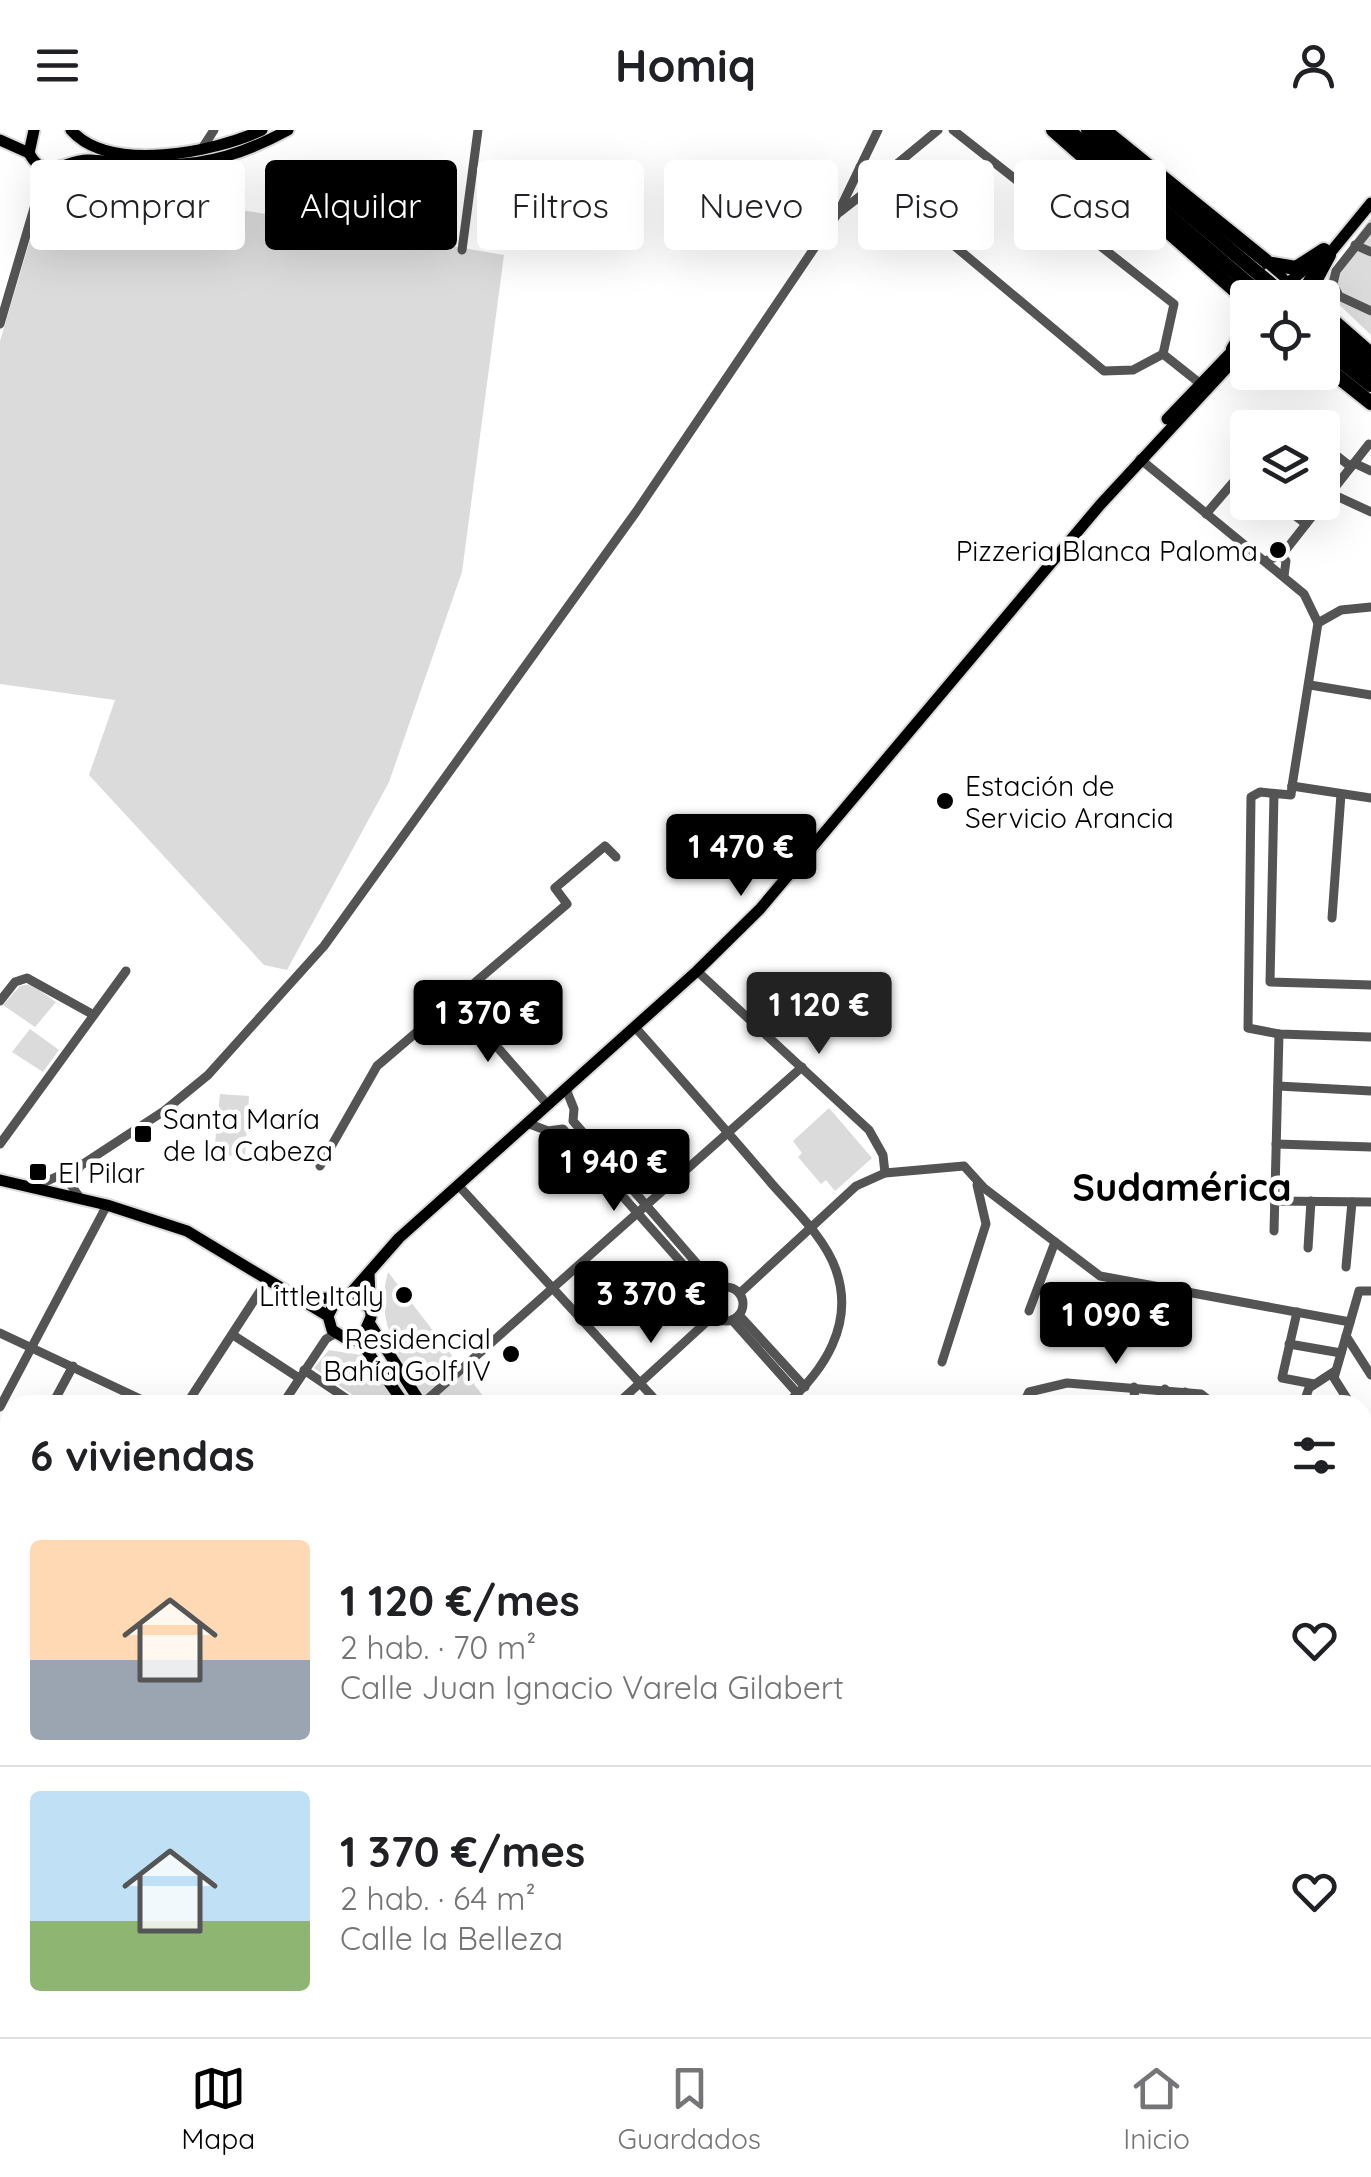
<!DOCTYPE html>
<html lang="es">
<head>
<meta charset="utf-8">
<style>
	:root { --surface:#fff; --page:#f2f2f2; --text:#202124; --muted:#757577; --line:#e0e0e0; --accent:#000 }
	body { margin:0; font-family:Quicksand,sans-serif; background:var(--page); color:var(--text); height:100vh; display:flex; flex-direction:column; font-size:38px; white-space:nowrap }
	* { box-sizing:border-box; margin:0 }
	p { font-size:32px; color:var(--muted) }
	.icon { flex:none; width:55px; height:55px; fill:none; stroke:currentColor; stroke-width:2; stroke-linecap:round; stroke-linejoin:round }
	.map { position:relative; flex:1; overflow:hidden }
	.panel { position:absolute; left:0px; top:1265px; width:1372px; height:642px; display:flex; flex-direction:column; background:var(--surface); border-radius:30px 30px 0 0; box-shadow:0 10px 40px #0002 }
	.panel>* { flex:none }
	.banner { position:absolute; left:30px; top:30px; width:1312px; height:90px; display:flex; gap:20px }
	.buttons { position:absolute; left:1230px; top:150px; display:grid; gap:20px }
	.buttons a { display:grid; place-items:center; width:110px; height:110px; border-radius:10px; background:var(--surface); box-shadow:0 10px 40px #0002; font-size:50px }
	.price { position:absolute; translate:-50% -85px; padding:0 22px; border-radius:10px; background:var(--accent); color:#fff; font-size:32px; line-height:65px; filter:drop-shadow(0 2px 5px #0008) }
	.price::after { content:''; position:absolute; left:50%; top:60px; width:30px; height:22px; margin-left:-15px; background:inherit; clip-path:polygon(0 0,100% 0,50% 100%) }
	.price.active { background:#222; color:#fff }
	ul { padding:0; list-style:none }
	li { display:flex; align-items:center; gap:30px; height:250px; padding:0 30px }
	li+li { border-top:2px solid var(--line) }
	li span { display:grid; place-items:center; flex:none; width:280px; height:200px; border-radius:10px; color:#555 }
	li>.icon { margin-inline-start:auto }
	span .icon { width:120px; height:120px; fill:#fffc; stroke-width:1 }
	li b { font-size:42px }
	h2 { display:flex; justify-content:space-between; align-items:center; height:120px; padding:0 30px; font-size:42px }
	.tag { padding:0 35px; border-radius:10px; background:var(--surface); box-shadow:0 10px 40px #0002; font-size:35px; line-height:90px }
	.tag.active { background:var(--accent); color:#fff }
	header { display:flex; justify-content:space-between; align-items:center; height:130px; padding:0 30px; background:var(--surface); font-size:45px; font-weight:700 }
	.menu { display:flex; justify-content:space-around; align-items:center; height:140px; border-top:2px solid var(--line); background:var(--surface); font-size:28px; color:var(--muted) }
	.menu a { display:grid; justify-items:center; gap:5px }
	.menu .active { color:var(--accent) }
	.map>svg:first-child { display:block }
	.green { fill:#dbdbdb }
	.lines { fill:none; stroke-linecap:round; stroke-linejoin:round }
	.major-casing { stroke:#dbdbdb; stroke-width:15 }
	.highway-casing { stroke:#dbdbdb; stroke-width:18 }
	.minor { stroke:#545454; stroke-width:9 }
	.major { stroke:#000; stroke-width:11 }
	.highway { stroke:#000; stroke-width:14 }
	.highway-bridge-casing { stroke:#dbdbdb; stroke-width:18; stroke-linecap:butt }
	.highway-bridge { stroke:#000; stroke-width:14 }
	.poi-dot { fill:#000; stroke:#fff; stroke-width:4 }
	.labels { text-anchor:middle; dominant-baseline:central; stroke-width:9; stroke-linejoin:round; paint-order:stroke }
	.poi-label { font-size:28px; fill:#000; stroke:#fff; text-anchor:end }
	.district-label { font-size:38px; font-weight:bold; fill:#000; stroke:#fff }
</style>
</head>
<body>
<header><svg class="icon" aria-label="menu" viewBox="0 0 24 24"><path d="M4 6h16M4 12h16M4 18h16"/></svg>Homiq<svg class="icon" aria-label="person" viewBox="0 0 24 24"><circle cx="12" cy="8" r="4"/><path d="M4 21q1-7 8-7t8 7"/></svg></header>
<div class="map">
<svg width="1371" height="1907" viewBox="0 0 1371 1907">
	<rect width="100%" height="100%" fill="#fff"/>
	<g class="green">
		<polygon points="72,38 178,50 236,79 504,125 462,442 389,652 287,840 264,835 89,645 115,570 0,554 0,211 39,80 52,52"/>
		<polygon points="1371,87 1371,205 1326,162 1328,145"/>
		<polygon points="31,854 56,872 35,897 3,875 20,856"/>
		<polygon points="30,899 59,920 43,942 12,922"/>
		<polygon points="220,964 249,966 245,1027 214,1024"/>
		<polygon points="829,978 872,1028 835,1061 826,1050 821,1054 798,1027 802,1023 793,1011"/>
		<path d="M388,1142L490,1275H431C402,1234 373,1193 388,1142Z"/>
		<polygon points="329,1220 361,1225 397,1275 367,1275 314,1238"/>
		<polygon points="767,1898 916,1898 925,1907 777,1907"/>
	</g>
	<g class="lines">
		<defs>
			<g id="major">
				<path d="M34,0L29,23C46,55 66,28 90,30C174,36 211,42 288,0"/>
				<path d="M71,0C110,44 215,22 262,0"/>
				<polyline points="0,10 29,23"/>
				<polyline points="1326,128 1371,73"/>
				<polyline points="1288,153 1316,130"/>
				<polyline points="1301,164 1314,142"/>
				<polyline points="1167,289 1237,216"/>
				<polyline points="0,1050 107,1075 187,1101 328,1186"/>
				<polyline points="349,1165 399,1108 697,841 760,779 1100,375 1248,215"/>
				<polyline points="336,1170 328,1186 332,1200 345,1208 364,1203 371,1187 369,1144"/>
				<polyline points="301,1171 353,1165 369,1178"/>
				<polyline points="370,1194 422,1275"/>
				<polyline points="353,1208 365,1218 405,1275"/>
				<polyline points="680,1898 689,1907"/>
			</g>
			<g id="highway">
				<polyline points="1053,0 1248,172"/>
				<polyline points="1068,0 1251,156"/>
				<polyline points="1088,0 1260,145"/>
				<polyline points="1104,0 1266,131 1283,151"/>
				<polyline points="1272,134 1296,138 1324,120"/>
				<polyline points="1316,168 1314,153 1329,125"/>
				<polyline points="1322,181 1371,224"/>
				<polyline points="1322,198 1371,239"/>
				<polyline points="1322,216 1371,255"/>
				<polyline points="1233,219 1248,195"/>
				<polyline points="1322,234 1371,273"/>
			</g>
		</defs>
		<use href="#major" class="major-casing"/>
		<use href="#highway" class="highway-casing"/>
		<g class="minor">
			<polyline points="953,0 1174,174 1163,224 1202,255"/>
			<polyline points="201,20 214,0"/>
			<polyline points="880,48 938,0"/>
			<polyline points="878,52 1104,241 1133,240 1163,224"/>
			<polyline points="840,82 878,52 875,37 860,37"/>
			<polyline points="1371,97 1336,141 1333,154 1339,166 1371,181"/>
			<polyline points="1355,115 1371,122"/>
			<polyline points="462,120 478,0"/>
			<polyline points="0,194 39,61 51,41"/>
			<polyline points="1281,298 1289,288 1301,298"/>
			<polyline points="1322,314 1351,337"/>
			<polyline points="1140,329 1304,464 1318,493 1341,480 1371,477"/>
			<polyline points="1354,333 1371,341"/>
			<polyline points="1330,363 1371,382"/>
			<polyline points="1277,372 1306,394"/>
			<polyline points="1206,384 1248,335"/>
			<polyline points="1281,426 1369,314"/>
			<polyline points="1267,430 1281,426 1286,431 1284,446"/>
			<polyline points="1310,555 1371,565"/>
			<polyline points="1292,656 1291,665 1260,662 1251,667 1248,898 1279,904 1371,907"/>
			<polyline points="1292,656 1318,493"/>
			<polyline points="1292,656 1371,668"/>
			<polyline points="1274,664 1270,852 1371,855"/>
			<polyline points="1332,788 1341,664"/>
			<polyline points="697,841 869,1000 883,1025 885,1043"/>
			<polyline points="456,870 548,975"/>
			<polyline points="0,871 15,852 27,848 92,884"/>
			<path d="M635,897C681,949 727,1001 772,1054C794,1079 825,1108 836,1140C855,1194 824,1241 785,1275"/>
			<polyline points="1278,956 1371,961"/>
			<polyline points="566,959 574,979 573,991 718,1158"/>
			<polyline points="527,993 548,1001 563,999 711,1166"/>
			<polyline points="0,1014 126,841"/>
			<polyline points="1276,1014 1371,1017"/>
			<polyline points="80,1036 71,1055 80,1068"/>
			<polyline points="320,1036 377,936 567,774 555,758 605,716 616,727"/>
			<polyline points="458,1055 660,1275"/>
			<polyline points="34,1057 80,1036 164,981 208,945 324,816 636,382 838,83 878,0"/>
			<polyline points="1274,1071 1371,1072"/>
			<polyline points="1274,1101 1279,904"/>
			<polyline points="1308,1118 1311,1071"/>
			<polyline points="1346,1137 1352,1072"/>
			<circle cx="726" cy="1174" r="17"/>
			<polyline points="740,1163 856,1056 885,1043 964,1036 984,1058 1100,1146 1350,1192"/>
			<polyline points="1029,1181 1055,1112"/>
			<polyline points="1297,1182 1282,1248 1314,1254"/>
			<polyline points="739,1185 805,1257"/>
			<polyline points="732,1190 798,1264"/>
			<polyline points="0,1203 153,1275"/>
			<polyline points="233,1205 299,1248"/>
			<polyline points="1346,1206 1371,1245"/>
			<polyline points="1289,1214 1341,1223"/>
			<polyline points="942,1232 986,1094 977,1055"/>
			<polyline points="304,1240 356,1275"/>
			<polyline points="1134,1257 1135,1275"/>
			<polyline points="422,1274 802,937"/>
			<polyline points="52,1275 73,1236"/>
			<polyline points="186,1275 266,1152"/>
			<polyline points="282,1275 326,1209 336,1203"/>
			<polyline points="616,1275 714,1185"/>
			<polyline points="1023,1275 1029,1262 1067,1253 1201,1264 1215,1275"/>
			<polyline points="1155,1275 1165,1259"/>
			<polyline points="1175,1275 1185,1262"/>
			<polyline points="1303,1275 1309,1258 1335,1241"/>
			<polyline points="1351,1275 1334,1248 1359,1161 1371,1161"/>
			<polyline points="0,1277 107,1075"/>
			<polyline points="1362,1293 1371,1306"/>
			<polyline points="0,1306 10,1311"/>
			<polyline points="1362,1320 1371,1313"/>
			<polyline points="1362,1353 1371,1347"/>
			<polyline points="0,1368 10,1350"/>
			<polyline points="1362,1369 1371,1363"/>
			<polyline points="0,1480 10,1485"/>
			<polyline points="0,1567 10,1552"/>
			<polyline points="0,1651 10,1659"/>
			<polyline points="0,1690 10,1676"/>
			<polyline points="1362,1697 1371,1703"/>
			<polyline points="0,1732 10,1741"/>
			<polyline points="1362,1784 1371,1791"/>
			<polyline points="1362,1854 1371,1843"/>
			<polyline points="0,1877 10,1879"/>
			<polyline points="1362,1885 1371,1891"/>
			<polyline points="142,1898 149,1907"/>
			<polyline points="342,1898 350,1907"/>
			<polyline points="464,1898 479,1907"/>
			<polyline points="924,1898 934,1907"/>
			<polyline points="974,1898 987,1907"/>
			<polyline points="1040,1898 1052,1907"/>
			<polyline points="13,1907 17,1898"/>
			<polyline points="83,1907 91,1898"/>
			<polyline points="352,1907 370,1898"/>
			<polyline points="503,1907 511,1898"/>
			<polyline points="597,1907 604,1898"/>
			<polyline points="1080,1907 1085,1898"/>
			<polyline points="1121,1907 1126,1898"/>
			<polyline points="1185,1907 1190,1898"/>
			<polyline points="1239,1907 1245,1898"/>
		</g>
		<use href="#major" class="major"/>
		<use href="#highway" class="highway"/>
		<defs>
			<g id="highway-bridge">
				<polyline points="1260,145 1287,168"/>
				<polyline points="1251,156 1265,168"/>
			</g>
		</defs>
		<use href="#highway-bridge" class="highway-bridge-casing"/>
		<use href="#highway-bridge" class="highway-bridge"/>
	</g>
	<g class="poi-dot">
		<circle cx="1278" cy="420" r="10"/>
		<circle cx="945" cy="671" r="10"/>
		<rect x="133" y="994" width="20" height="20" rx="5"/>
		<rect x="28" y="1032" width="20" height="20" rx="5"/>
		<circle cx="404" cy="1165" r="10"/>
		<circle cx="511" cy="1224" r="10"/>
	</g>
	<g class="labels">
		<g class="poi-label">
			<text x="1258" y="420">Pizzeria Blanca Paloma</text>
			<text x="965" y="655" text-anchor="start">Estación de<tspan x="965" dy="32">Servicio Arancia</tspan></text>
			<text x="163" y="988" text-anchor="start">Santa María<tspan x="163" dy="32">de la Cabeza</tspan></text>
			<text x="58" y="1042" text-anchor="start">El Pilar</text>
			<text x="384" y="1165">Little Italy</text>
			<text x="491" y="1208">Residencial<tspan x="491" dy="32">Bahía Golf IV</tspan></text>
		</g>
		<g class="district-label">
			<text x="1182" y="1057">Sudamérica</text>
		</g>
	</g>
</svg>
<div class="buttons">
<a><svg class="icon" aria-label="locate" viewBox="0 0 24 24"><circle cx="12" cy="12" r="6"/><path d="M12 2v4M12 18v4M2 12h4M18 12h4"/></svg></a>
<a><svg class="icon" aria-label="layers" viewBox="0 0 24 24"><path d="M12 4l9 5-9 5-9-5zM3 14l9 5 9-5"/></svg></a>
</div>
<b class="price" style="left:741px;top:769px">1 470 €</b>
<b class="price active" style="left:819px;top:927px">1 120 €</b>
<b class="price" style="left:488px;top:935px">1 370 €</b>
<b class="price" style="left:614px;top:1084px">1 940 €</b>
<b class="price" style="left:651px;top:1216px">3 370 €</b>
<b class="price" style="left:1116px;top:1237px">1 090 €</b>
<div class="banner">
<a class="tag">Comprar</a>
<a class="tag active">Alquilar</a>
<a class="tag">Filtros</a>
<a class="tag">Nuevo</a>
<a class="tag">Piso</a>
<a class="tag">Casa</a>
</div>
<section class="panel">
<h2>6 viviendas<svg class="icon" aria-label="filters" viewBox="0 0 24 24"><path d="M4 7h16M4 17h16"/><circle cx="9" cy="7" r="2"/><circle cx="15" cy="17" r="2"/></svg></h2>
<ul>
<li><span style="background:linear-gradient(#ffd9b3 60%,#9aa5b1 0)"><svg class="icon" aria-label="home" viewBox="0 0 24 24"><path d="M3 11l9-7 9 7M6 9v11h12V9"/></svg></span><div><b>1 120 €/mes</b><p>2 hab. · 70 m²</p><p>Calle Juan Ignacio Varela Gilabert</p></div><svg class="icon" aria-label="heart" viewBox="0 0 24 24"><path d="M12 20l-8-8c-3-5 5-10 8-4 3-6 11-1 8 4z"/></svg></li>
<li><span style="background:linear-gradient(#bfe0f5 65%,#8fb573 0)"><svg class="icon" aria-label="home" viewBox="0 0 24 24"><path d="M3 11l9-7 9 7M6 9v11h12V9"/></svg></span><div><b>1 370 €/mes</b><p>2 hab. · 64 m²</p><p>Calle la Belleza</p></div><svg class="icon" aria-label="heart" viewBox="0 0 24 24"><path d="M12 20l-8-8c-3-5 5-10 8-4 3-6 11-1 8 4z"/></svg></li>
</ul>
</section>
</div>
<nav class="menu">
<a class="active"><svg class="icon" aria-label="map" viewBox="0 0 24 24"><path d="M3 6l6-2 6 2 6-2v14l-6 2-6-2-6 2zM9 4v14M15 6v14"/></svg>Mapa</a>
<a><svg class="icon" aria-label="saved" viewBox="0 0 24 24"><path d="M7 4h10v16l-5-4-5 4z"/></svg>Guardados</a>
<a><svg class="icon" aria-label="home" viewBox="0 0 24 24"><path d="M3 11l9-7 9 7M6 9v11h12V9"/></svg>Inicio</a>
</nav>
</body>
</html>
